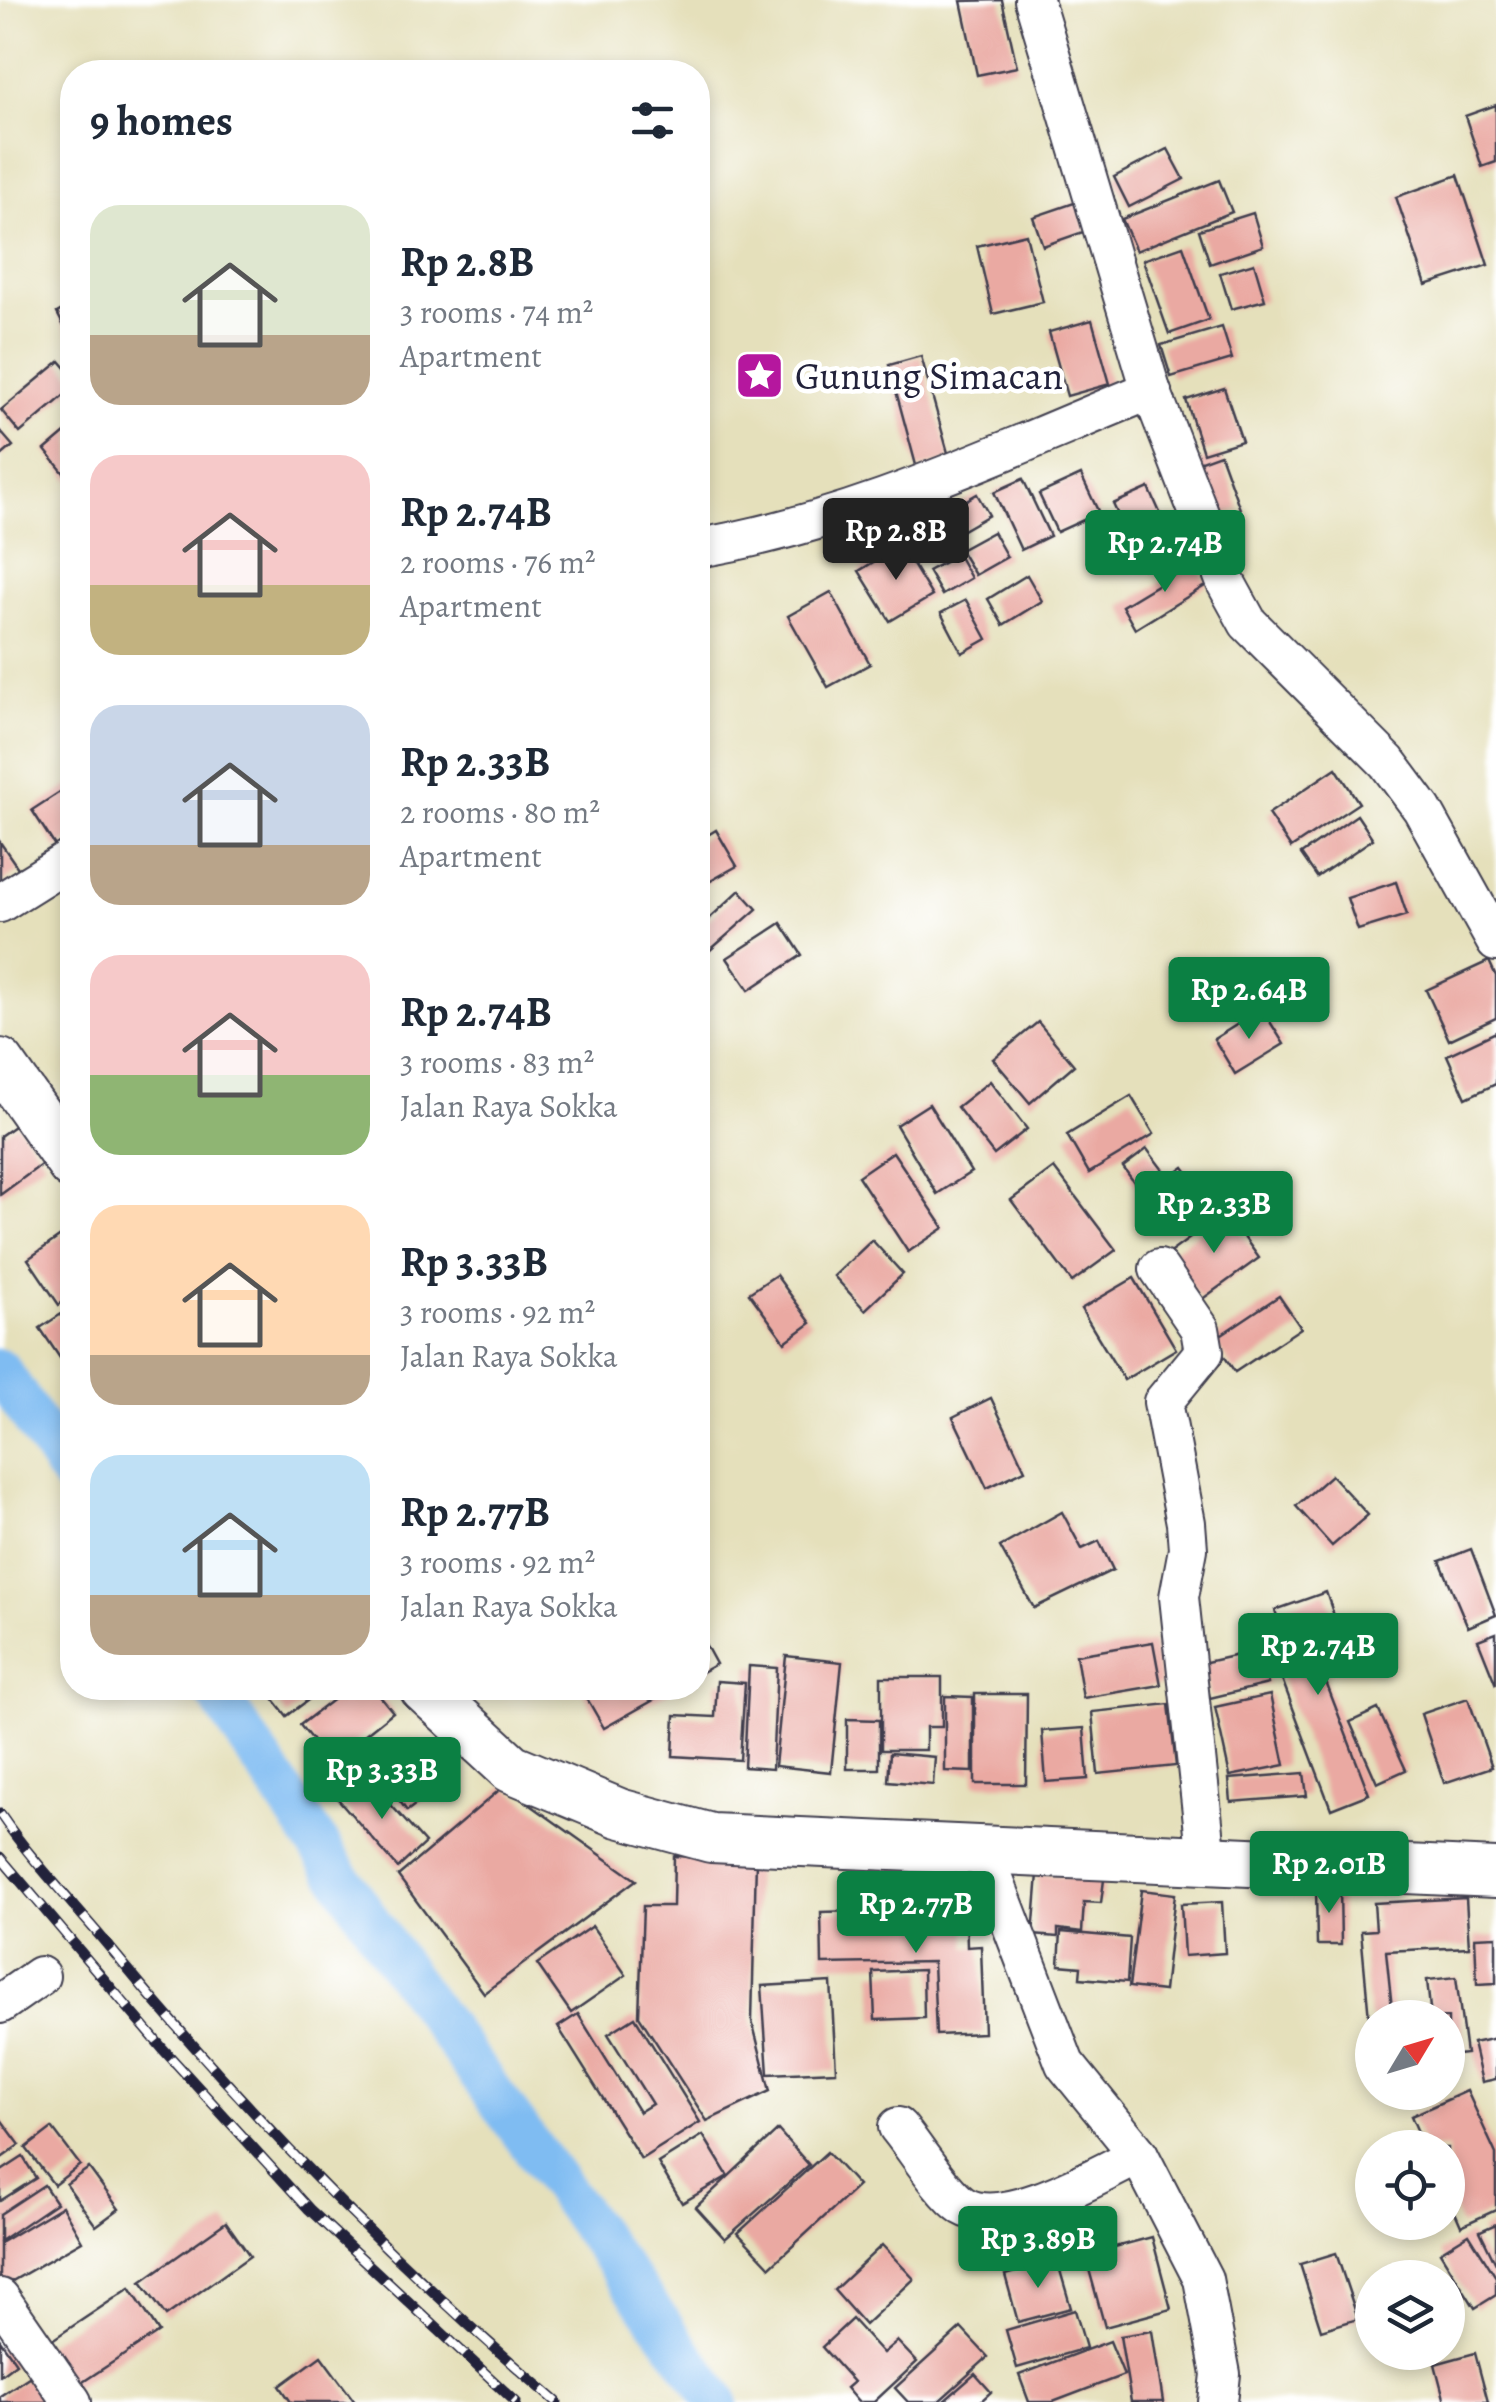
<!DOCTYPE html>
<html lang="en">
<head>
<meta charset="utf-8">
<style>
	:root { --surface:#fff; --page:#f2f2f3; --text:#1f2937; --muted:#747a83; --accent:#0b8043 }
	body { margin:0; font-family:Alegreya,serif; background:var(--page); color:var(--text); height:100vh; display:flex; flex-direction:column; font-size:38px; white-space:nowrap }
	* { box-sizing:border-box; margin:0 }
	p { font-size:32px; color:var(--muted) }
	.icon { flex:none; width:55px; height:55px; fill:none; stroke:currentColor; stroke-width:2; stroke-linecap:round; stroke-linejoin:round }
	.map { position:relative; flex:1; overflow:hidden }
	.side { position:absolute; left:60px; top:60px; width:650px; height:1640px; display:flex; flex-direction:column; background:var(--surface); border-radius:40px; box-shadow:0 5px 15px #0003 }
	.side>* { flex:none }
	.needle { width:65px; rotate:52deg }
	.buttons { position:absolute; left:1355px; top:2000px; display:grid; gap:20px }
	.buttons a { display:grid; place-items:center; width:110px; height:110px; border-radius:50%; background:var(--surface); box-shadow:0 5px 15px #0003; font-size:50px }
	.price { position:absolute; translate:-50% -85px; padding:0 22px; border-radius:10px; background:var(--accent); color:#fff; font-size:32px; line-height:65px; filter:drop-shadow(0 2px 5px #0008) }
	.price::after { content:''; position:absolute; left:50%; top:60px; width:30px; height:22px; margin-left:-15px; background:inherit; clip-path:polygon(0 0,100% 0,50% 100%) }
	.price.selected { background:#222; color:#fff }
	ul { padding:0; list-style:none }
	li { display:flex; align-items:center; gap:30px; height:250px; padding:0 30px }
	li span { display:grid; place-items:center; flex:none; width:280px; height:200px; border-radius:30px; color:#555 }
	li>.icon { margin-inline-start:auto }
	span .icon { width:120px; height:120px; fill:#fffc; stroke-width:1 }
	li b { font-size:42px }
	h2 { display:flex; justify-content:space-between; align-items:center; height:120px; padding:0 30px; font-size:42px }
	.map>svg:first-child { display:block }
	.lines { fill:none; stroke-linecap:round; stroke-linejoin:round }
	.canal { stroke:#7fbcf2; stroke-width:42 }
	.building { fill:#eaa9a2 }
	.minor-casing { stroke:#3f3e4e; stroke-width:42 }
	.major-casing { stroke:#3f3e4e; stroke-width:52 }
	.minor { stroke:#fff; stroke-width:38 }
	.major { stroke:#fff; stroke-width:48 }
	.rail-casing { stroke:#22223b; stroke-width:11 }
	.rail { stroke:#fff; stroke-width:8; stroke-dasharray:22; stroke-linecap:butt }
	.labels { text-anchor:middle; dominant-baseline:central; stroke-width:9; stroke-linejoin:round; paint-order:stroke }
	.poi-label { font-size:38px; fill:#22223b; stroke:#fff; text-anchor:start }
</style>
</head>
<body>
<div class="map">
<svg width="1496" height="2402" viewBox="0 0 1496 2402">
	<rect width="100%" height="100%" fill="#fff"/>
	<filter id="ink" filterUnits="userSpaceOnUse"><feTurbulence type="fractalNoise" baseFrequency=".01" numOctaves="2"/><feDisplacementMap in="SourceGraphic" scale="20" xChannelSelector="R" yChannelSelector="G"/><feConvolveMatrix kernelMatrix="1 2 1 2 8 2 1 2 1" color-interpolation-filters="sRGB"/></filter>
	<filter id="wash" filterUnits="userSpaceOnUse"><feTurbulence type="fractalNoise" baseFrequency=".0048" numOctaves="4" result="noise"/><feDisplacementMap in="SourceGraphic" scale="40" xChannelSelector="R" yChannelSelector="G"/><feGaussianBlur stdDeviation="2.25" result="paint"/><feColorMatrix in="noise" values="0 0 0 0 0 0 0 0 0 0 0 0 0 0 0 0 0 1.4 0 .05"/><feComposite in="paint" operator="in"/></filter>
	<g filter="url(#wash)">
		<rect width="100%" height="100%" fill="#e5e0bb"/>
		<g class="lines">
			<g class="canal">
				<polyline points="0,1370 72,1478"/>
				<polyline points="213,1688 400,1966 718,2402"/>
			</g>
		</g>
		<g id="blocks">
			<g class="building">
				<polygon points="1002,0 1017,67 977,75 961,1"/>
				<polygon points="1496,105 1496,162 1482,167 1465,116"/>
				<polygon points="1168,149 1184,179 1129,207 1114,177"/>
				<polygon points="1458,175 1488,265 1426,285 1396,197"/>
				<polygon points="1219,180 1232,212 1136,251 1122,219"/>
				<polygon points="1077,202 1086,231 1043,246 1033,217"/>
				<polygon points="1253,213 1263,246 1210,264 1199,230"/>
				<polygon points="1026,234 1043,302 993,314 977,246"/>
				<polygon points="1183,246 1209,320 1169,334 1143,260"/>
				<polygon points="1254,263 1265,300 1231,309 1220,273"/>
				<polygon points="72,304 72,342 57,313"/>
				<polygon points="1092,320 1110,384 1067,396 1049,332"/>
				<polygon points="1222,327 1232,359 1171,377 1161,345"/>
				<polygon points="921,356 950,460 917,469 889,365"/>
				<polygon points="60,361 72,375 72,389 20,433 1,410"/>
				<polygon points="1224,388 1242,441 1203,453 1186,400"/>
				<polygon points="72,427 72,483 45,450"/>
				<polygon points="0,431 13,446 0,457"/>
				<polygon points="1220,454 1240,509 1206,521 1187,466"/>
				<polygon points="1081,475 1099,513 1057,532 1039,494"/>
				<polygon points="1023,479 1050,536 1021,550 994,492"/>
				<polygon points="1149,488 1178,553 1143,569 1113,504"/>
				<polygon points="977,494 989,515 942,542 930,521"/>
				<polygon points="993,532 1007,557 975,575 960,550"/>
				<polygon points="901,545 932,596 890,621 859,571"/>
				<polygon points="958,555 971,578 942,595 928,571"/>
				<polygon points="1195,562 1208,584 1135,629 1122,606"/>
				<polygon points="1027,575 1042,601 1003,625 988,599"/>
				<polygon points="831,592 870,664 828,687 788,616"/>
				<polygon points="966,600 987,639 962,653 941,613"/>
				<polygon points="1336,768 1359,803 1291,848 1268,814"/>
				<polygon points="72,784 72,839 57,849 32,810"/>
				<polygon points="1357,815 1373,839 1317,877 1301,854"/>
				<polygon points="716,830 737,866 698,888 698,841"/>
				<polygon points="0,842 20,871 0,884"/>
				<polygon points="1396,882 1407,915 1358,930 1347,898"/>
				<polygon points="740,890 757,909 708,952 698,941 698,929"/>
				<polygon points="781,923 802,955 749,990 727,958"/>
				<polygon points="1489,961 1496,976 1496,1018 1449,1040 1426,990"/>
				<polygon points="1262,1009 1284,1044 1235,1074 1214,1039"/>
				<polygon points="1038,1022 1074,1065 1030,1103 993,1059"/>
				<polygon points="1496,1032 1496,1084 1466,1098 1447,1055"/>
				<polygon points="990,1081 1027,1129 994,1155 957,1107"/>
				<polygon points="1131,1096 1154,1134 1089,1173 1067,1135"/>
				<polygon points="929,1104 971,1172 937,1194 896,1125"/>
				<polygon points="17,1124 45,1162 0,1195 0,1136"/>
				<polygon points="1147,1149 1169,1178 1184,1167 1202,1191 1162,1221 1123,1167"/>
				<polygon points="893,1152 944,1228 908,1252 858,1176"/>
				<polygon points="1054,1168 1116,1250 1072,1282 1011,1200"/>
				<polygon points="1226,1212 1259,1258 1201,1300 1168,1254"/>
				<polygon points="72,1228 72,1295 59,1305 28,1259"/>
				<polygon points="872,1240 903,1274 865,1310 834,1276"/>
				<polygon points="776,1275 811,1323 785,1342 749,1293"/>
				<polygon points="1134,1278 1176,1349 1124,1380 1081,1309"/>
				<polygon points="1279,1296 1301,1328 1235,1372 1213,1340"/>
				<polygon points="72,1307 72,1359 64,1364 40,1328"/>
				<polygon points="991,1398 1025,1470 987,1488 953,1417"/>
				<polygon points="1331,1475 1368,1515 1332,1546 1296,1506"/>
				<polygon points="1062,1512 1082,1549 1099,1541 1113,1570 1034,1608 1000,1547"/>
				<polygon points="1471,1549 1496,1615 1468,1627 1440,1561"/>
				<polygon points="1326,1592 1341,1636 1312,1646 1369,1794 1331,1809 1274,1658 1289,1654 1275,1610"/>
				<polygon points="698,1631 716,1664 698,1674"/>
				<polygon points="1496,1633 1496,1685 1478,1640"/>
				<polygon points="1153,1642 1161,1685 1083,1698 1076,1655"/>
				<polygon points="1260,1650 1268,1684 1210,1698 1202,1663"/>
				<polygon points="786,1656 842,1662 831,1772 775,1766"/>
				<polygon points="749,1666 777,1668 772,1769 744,1767"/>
				<polygon points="881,1677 942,1677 942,1727 926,1727 926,1750 881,1750"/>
				<polygon points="717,1681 745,1683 740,1760 673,1756 675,1715 715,1717"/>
				<polygon points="265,1688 324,1688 287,1716"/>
				<polygon points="348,1688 373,1688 393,1712 330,1762 300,1725"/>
				<polygon points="581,1688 675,1688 604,1728"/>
				<polygon points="975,1694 1027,1694 1026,1784 975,1784"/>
				<polygon points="1270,1695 1285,1765 1230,1776 1215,1707"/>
				<polygon points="945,1696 973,1697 973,1772 945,1771"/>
				<polygon points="1468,1698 1492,1767 1444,1783 1421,1714"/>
				<polygon points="1169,1704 1176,1766 1098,1774 1092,1712"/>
				<polygon points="1378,1709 1406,1770 1377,1783 1350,1722"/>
				<polygon points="847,1719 879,1720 879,1769 847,1769"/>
				<polygon points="1084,1728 1088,1779 1046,1782 1042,1731"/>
				<polygon points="409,1750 437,1788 407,1811 379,1773"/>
				<polygon points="890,1753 935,1757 933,1785 888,1781"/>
				<polygon points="1304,1773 1307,1796 1231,1802 1229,1779"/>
				<polygon points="365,1776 425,1843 398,1868 338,1799"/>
				<polygon points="504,1786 636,1880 484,1993 398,1876"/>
				<polygon points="674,1856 756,1859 752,2021 770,2091 707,2121 639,2016 643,1906 673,1906"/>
				<polygon points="1038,1874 1104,1880 1101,1903 1084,1902 1082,1932 1058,1929 1058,1937 1033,1935"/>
				<polygon points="1316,1886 1340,1886 1341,1945 1317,1945"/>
				<polygon points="1141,1890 1175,1894 1164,1991 1129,1987"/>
				<polygon points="1466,1898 1469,1947 1386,1951 1393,2018 1369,2018 1361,1931 1376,1930 1374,1903"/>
				<polygon points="1222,1902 1225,1953 1184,1956 1181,1904"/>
				<polygon points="966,1908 967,1947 981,1946 984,2033 936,2035 933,1962 822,1964 821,1912"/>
				<polygon points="592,1926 626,1975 571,2013 537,1964"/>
				<polygon points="1061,1932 1130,1938 1127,1982 1080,1978 1081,1967 1059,1965"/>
				<polygon points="1496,1936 1496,1983 1477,1984 1475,1937"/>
				<polygon points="923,1970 924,2018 875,2020 873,1972"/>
				<polygon points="1456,1977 1466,2054 1448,2056 1448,2018 1431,2018 1427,1980"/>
				<polygon points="831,1982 836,2071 768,2074 762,1986"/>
				<polygon points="578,2014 639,2112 652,2104 608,2034 635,2017 700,2122 641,2159 558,2027"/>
				<polygon points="1496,2038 1496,2079 1482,2082 1473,2043"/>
				<polygon points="1467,2091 1496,2154 1496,2210 1461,2226 1448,2196 1448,2148 1425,2148 1411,2116"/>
				<polygon points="0,2118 20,2145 0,2159"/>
				<polygon points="52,2128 80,2165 54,2185 26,2148"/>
				<polygon points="778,2130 809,2165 725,2239 696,2207"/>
				<polygon points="703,2135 728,2176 682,2203 658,2163"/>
				<polygon points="827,2152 858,2186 770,2267 738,2233"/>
				<polygon points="23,2157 36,2178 0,2201 0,2172"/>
				<polygon points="89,2168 119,2209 96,2226 66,2184"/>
				<polygon points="44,2185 56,2203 0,2241 0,2214"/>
				<polygon points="62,2206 82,2241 0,2288 0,2243"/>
				<polygon points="226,2222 250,2256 166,2316 141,2282"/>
				<polygon points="1496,2224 1496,2264 1480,2231"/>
				<polygon points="1469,2234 1496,2277 1496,2295 1475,2308 1440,2252"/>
				<polygon points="1152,2237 1171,2309 1105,2327 1085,2255"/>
				<polygon points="882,2245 914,2279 865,2325 834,2290"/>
				<polygon points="1336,2253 1358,2319 1321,2330 1300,2264"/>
				<polygon points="1057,2260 1071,2308 1018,2322 1005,2275"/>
				<polygon points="130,2288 159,2332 72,2389 43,2346"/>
				<polygon points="1075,2310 1086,2348 1017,2368 1006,2330"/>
				<polygon points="852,2319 883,2353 897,2341 917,2362 874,2402 858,2402 846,2388 853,2382 822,2347"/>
				<polygon points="961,2328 988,2357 938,2402 908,2402 895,2388"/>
				<polygon points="1152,2331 1163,2402 1131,2402 1120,2336"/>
				<polygon points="0,2340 16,2363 0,2375"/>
				<polygon points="1110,2341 1124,2375 1053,2402 1029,2402 1019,2375"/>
				<polygon points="1475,2353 1488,2402 1445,2402 1435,2364"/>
				<polygon points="321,2356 355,2402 291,2402 280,2386"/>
				<polygon points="35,2373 54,2402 0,2402 0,2396"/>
				<polygon points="975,2374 991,2392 980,2402 943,2402"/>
			</g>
		</g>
	</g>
	<g filter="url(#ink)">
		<use href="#blocks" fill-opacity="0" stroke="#3f3e4e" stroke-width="2.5"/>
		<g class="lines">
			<defs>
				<g id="minor">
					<polyline points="1034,0 1151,390 1226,583 1248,623 1387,762 1422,809 1496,942"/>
					<path d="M698,548C856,522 1003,450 1151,390"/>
					<polyline points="0,903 72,858"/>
					<polyline points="1159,1269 1200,1329 1204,1352 1163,1402 1186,1523 1188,1549 1179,1597 1207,1860"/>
					<polyline points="983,1851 1065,2064 1139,2155 1203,2279 1221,2374 1218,2402"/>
					<polyline points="0,2004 40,1976"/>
					<path d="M898,2127C914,2146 943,2193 963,2206C1004,2231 1100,2174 1139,2155"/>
					<polyline points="0,2298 72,2402"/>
				</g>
				<g id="major">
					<polyline points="0,1063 72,1165"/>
					<polyline points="424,1688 511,1768 619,1813 711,1838 1496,1873"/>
				</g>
			</defs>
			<use href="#minor" class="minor-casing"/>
			<use href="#major" class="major-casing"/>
			<use href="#minor" class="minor"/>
			<use href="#major" class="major"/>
			<defs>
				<g id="rail">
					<path d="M0,1814C32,1861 70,1900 106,1943C243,2110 392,2262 557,2402"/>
					<polyline points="0,1857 163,2049 309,2209 516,2402"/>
				</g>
			</defs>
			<use href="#rail" class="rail-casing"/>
			<use href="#rail" class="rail"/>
		</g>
	</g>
	<defs>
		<symbol id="sight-square" viewBox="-11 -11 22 22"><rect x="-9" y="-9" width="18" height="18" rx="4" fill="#b5179e" stroke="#fff"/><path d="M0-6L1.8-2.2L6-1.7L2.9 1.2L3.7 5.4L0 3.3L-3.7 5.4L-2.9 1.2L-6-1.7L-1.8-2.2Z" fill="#fff"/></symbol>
	</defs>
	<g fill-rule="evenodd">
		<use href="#sight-square" x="732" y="348" width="55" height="55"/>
	</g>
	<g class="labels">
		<g class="poi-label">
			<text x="795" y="376">Gunung Simacan</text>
		</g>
	</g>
</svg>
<div class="buttons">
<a><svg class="needle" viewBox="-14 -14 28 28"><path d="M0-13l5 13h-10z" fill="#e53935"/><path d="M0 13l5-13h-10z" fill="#747a83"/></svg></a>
<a><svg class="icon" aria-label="locate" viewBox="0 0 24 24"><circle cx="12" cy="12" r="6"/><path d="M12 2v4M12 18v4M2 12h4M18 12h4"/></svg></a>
<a><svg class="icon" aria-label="layers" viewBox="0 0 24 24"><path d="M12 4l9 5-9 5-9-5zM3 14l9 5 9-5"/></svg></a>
</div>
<b class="price selected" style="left:896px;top:583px">Rp 2.8B</b>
<b class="price" style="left:1165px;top:595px">Rp 2.74B</b>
<b class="price" style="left:1249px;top:1042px">Rp 2.64B</b>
<b class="price" style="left:1214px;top:1256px">Rp 2.33B</b>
<b class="price" style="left:1318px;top:1698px">Rp 2.74B</b>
<b class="price" style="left:382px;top:1822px">Rp 3.33B</b>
<b class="price" style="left:1329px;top:1916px">Rp 2.01B</b>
<b class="price" style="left:916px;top:1956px">Rp 2.77B</b>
<b class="price" style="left:1038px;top:2291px">Rp 3.89B</b>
<section class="side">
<h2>9 homes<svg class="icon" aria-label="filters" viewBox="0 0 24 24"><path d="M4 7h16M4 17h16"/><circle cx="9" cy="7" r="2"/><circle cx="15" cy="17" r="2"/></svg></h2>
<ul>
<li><span style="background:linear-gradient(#dfe7d0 65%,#b9a48a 0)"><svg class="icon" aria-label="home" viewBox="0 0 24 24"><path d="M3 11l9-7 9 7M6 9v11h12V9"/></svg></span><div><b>Rp 2.8B</b><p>3 rooms · 74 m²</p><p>Apartment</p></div></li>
<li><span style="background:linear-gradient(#f6c9c9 65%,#c2b280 0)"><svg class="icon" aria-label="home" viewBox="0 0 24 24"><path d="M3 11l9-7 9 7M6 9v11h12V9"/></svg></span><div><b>Rp 2.74B</b><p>2 rooms · 76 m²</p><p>Apartment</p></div></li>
<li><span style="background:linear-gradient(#c9d6e8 70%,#b9a48a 0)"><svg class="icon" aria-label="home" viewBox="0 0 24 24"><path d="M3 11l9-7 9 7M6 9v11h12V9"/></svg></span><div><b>Rp 2.33B</b><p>2 rooms · 80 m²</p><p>Apartment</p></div></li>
<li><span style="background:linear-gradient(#f6c9c9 60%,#8fb573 0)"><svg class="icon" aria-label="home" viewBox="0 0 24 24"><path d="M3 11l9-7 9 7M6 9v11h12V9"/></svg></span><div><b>Rp 2.74B</b><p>3 rooms · 83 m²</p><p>Jalan Raya Sokka</p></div></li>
<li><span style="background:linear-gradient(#ffd9b3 75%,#b9a48a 0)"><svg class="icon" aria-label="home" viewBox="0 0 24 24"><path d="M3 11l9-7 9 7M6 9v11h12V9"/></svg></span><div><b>Rp 3.33B</b><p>3 rooms · 92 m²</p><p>Jalan Raya Sokka</p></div></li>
<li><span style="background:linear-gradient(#bfe0f5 70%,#b9a48a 0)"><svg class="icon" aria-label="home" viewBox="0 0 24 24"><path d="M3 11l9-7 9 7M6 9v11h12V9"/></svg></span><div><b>Rp 2.77B</b><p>3 rooms · 92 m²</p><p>Jalan Raya Sokka</p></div></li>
</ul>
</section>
</div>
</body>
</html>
